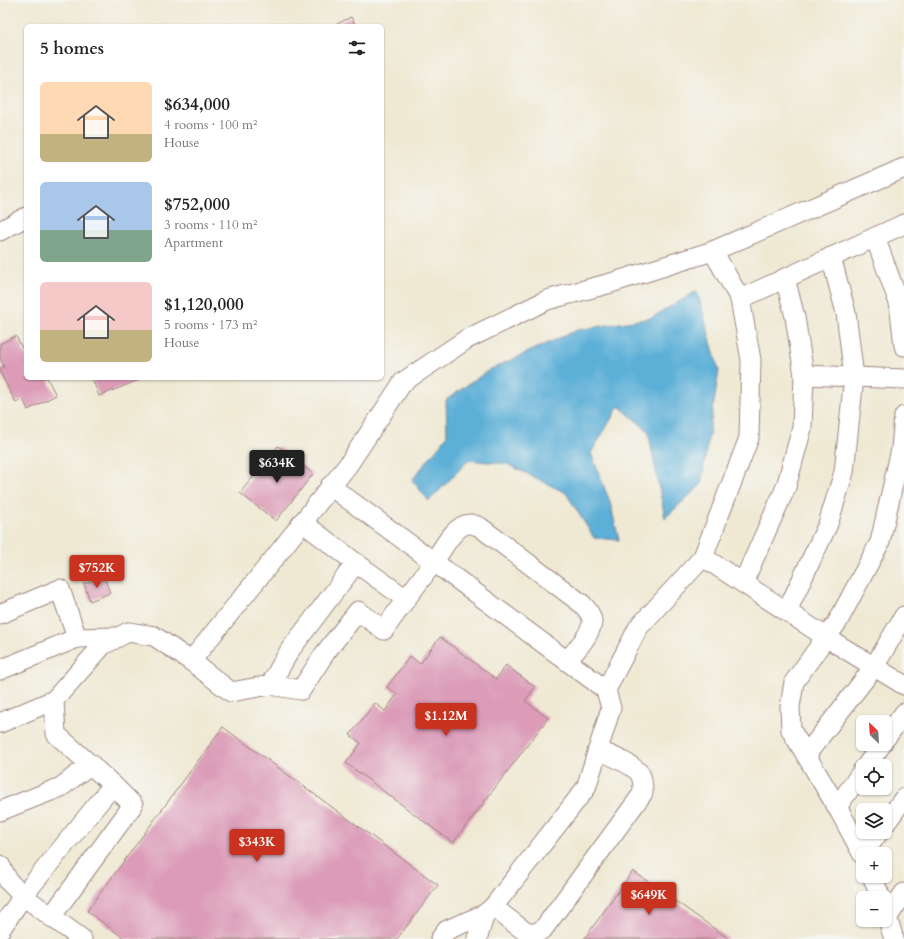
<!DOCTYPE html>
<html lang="en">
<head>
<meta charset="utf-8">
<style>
	:root { --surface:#fff; --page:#f2f2f2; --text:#202124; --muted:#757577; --accent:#c8321e }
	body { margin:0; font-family:Cardo,serif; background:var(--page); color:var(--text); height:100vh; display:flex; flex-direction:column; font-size:15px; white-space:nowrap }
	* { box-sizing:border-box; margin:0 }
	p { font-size:13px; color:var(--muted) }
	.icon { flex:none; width:22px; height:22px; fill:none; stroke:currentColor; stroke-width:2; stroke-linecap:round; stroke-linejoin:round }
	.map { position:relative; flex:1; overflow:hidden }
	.details { position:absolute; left:24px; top:24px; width:360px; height:356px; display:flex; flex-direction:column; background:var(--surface); border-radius:6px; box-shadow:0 1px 3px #0004 }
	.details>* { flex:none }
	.needle { width:26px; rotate:335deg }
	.buttons { position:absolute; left:856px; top:715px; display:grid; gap:8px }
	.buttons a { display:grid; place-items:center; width:36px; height:36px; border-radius:6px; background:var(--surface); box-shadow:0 1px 3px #0004; font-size:20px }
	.price { position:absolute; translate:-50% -34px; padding:0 9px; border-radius:4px; background:var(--accent); color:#fff; font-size:13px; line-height:26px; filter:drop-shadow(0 1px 2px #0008) }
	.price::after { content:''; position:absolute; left:50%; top:24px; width:12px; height:9px; margin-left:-6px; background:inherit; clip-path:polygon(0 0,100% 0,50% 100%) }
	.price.current { background:#222; color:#fff }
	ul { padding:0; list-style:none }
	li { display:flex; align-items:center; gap:12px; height:100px; padding:0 16px }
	li span { display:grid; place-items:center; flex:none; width:112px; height:80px; border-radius:6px; color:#555 }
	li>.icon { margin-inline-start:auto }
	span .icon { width:48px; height:48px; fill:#fffc; stroke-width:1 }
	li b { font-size:17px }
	h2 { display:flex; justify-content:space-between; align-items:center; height:48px; padding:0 16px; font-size:17px }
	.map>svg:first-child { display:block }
	.water { fill:#5bafd7; stroke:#526781 }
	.building { fill:#dc9cb8 }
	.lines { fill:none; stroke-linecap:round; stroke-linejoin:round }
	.minor-casing { stroke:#9c847f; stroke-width:21 }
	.minor { stroke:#fff; stroke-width:19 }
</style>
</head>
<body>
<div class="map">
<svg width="904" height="939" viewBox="0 0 904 939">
	<rect width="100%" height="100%" fill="#f6f6f2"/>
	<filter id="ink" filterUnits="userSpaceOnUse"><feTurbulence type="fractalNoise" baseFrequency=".025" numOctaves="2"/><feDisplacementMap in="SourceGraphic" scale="8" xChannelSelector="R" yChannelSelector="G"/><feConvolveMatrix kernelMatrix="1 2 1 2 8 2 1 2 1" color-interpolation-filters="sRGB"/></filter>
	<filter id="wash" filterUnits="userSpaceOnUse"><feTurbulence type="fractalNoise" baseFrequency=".012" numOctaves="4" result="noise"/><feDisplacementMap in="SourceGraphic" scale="16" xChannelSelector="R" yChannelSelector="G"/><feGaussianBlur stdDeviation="0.9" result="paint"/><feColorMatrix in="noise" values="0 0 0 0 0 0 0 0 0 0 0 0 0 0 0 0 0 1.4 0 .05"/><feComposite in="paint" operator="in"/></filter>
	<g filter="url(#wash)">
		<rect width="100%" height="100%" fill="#efe9d3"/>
		<polygon class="water" points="697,291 719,371 701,485 665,518 648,431 619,406 591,453 610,502 619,540 594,538 566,493 507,464 469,460 429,501 412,480 447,436 446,400 489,370 577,330 651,318"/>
		<g id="blocks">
			<g class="building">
				<polygon points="351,17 356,26 333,26"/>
				<polygon points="16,336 26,356 26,378 47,378 56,395 28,410 23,399 16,403 0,372 0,369 4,367 0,359 0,344"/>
				<polygon points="92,378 138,378 139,380 99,396"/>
				<polygon points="278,446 313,474 276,521 240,493"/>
				<polygon points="104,577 110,593 90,601 84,584"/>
				<polygon points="440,637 496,679 506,665 535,687 525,701 548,718 453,843 346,763 361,743 350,735 375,703 385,711 397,694 387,687 410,656 420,664"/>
				<polygon points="223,727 438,885 397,939 125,939 87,911"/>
				<polygon points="633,871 729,939 584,939"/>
			</g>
		</g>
	</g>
	<g filter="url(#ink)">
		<use href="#blocks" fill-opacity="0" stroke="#9c847f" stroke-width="1"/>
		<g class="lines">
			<defs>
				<g id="minor">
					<polyline points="0,231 26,217"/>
					<polyline points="875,237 899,303 904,346"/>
					<polyline points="740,299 904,224"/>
					<polyline points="804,375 904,379"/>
					<path d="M330,486L434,562C441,551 456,522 471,524C473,524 477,526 480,527L582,604C586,608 591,614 592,620C593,633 574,652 567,661"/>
					<polyline points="703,557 832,641 904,685"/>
					<polyline points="356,563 406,599 434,562 606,690"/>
					<polyline points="743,583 786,487 802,428 804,375 795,317 785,278"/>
					<polyline points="787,611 828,524 844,472 854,377 846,313 831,257"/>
					<polyline points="0,614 60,589 77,638"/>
					<polyline points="191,661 231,692 270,685 290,650 356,563 302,522"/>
					<polyline points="0,670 77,638 116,637"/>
					<polyline points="270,685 301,690 325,653 358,611 384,630 406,599"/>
					<polyline points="0,723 54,700 103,645 128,632 154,636 191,661 272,561 348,465 403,382 467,339 547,300 611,283 713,251 904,168"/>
					<polyline points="885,739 904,713"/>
					<polyline points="806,755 874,667 904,616"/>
					<polyline points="866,766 882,744"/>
					<polyline points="837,807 863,770"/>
					<polyline points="0,811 61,787 91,764"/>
					<polyline points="885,824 904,798"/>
					<polyline points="863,854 879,832"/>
					<polyline points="863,855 840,812 791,730 790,707 794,682 826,637 837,623 880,542 901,449 904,416"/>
					<polyline points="0,865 9,882 23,896 113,785 56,734 54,700"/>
					<polyline points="872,876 881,898"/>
					<path d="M493,907L527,933H537L544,928L643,793C643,787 643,779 640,774C633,764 609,755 598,750"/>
					<polyline points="885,911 894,939"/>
					<polyline points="51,917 133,805 113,785"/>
					<polyline points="887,918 904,893"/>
					<polyline points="0,930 23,896 82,939"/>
					<polyline points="440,939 447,930 485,914 493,907 586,788 611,708 606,690 638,628 703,557 749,438 751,360 740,299 713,251"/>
					<polyline points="477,939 485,914"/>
				</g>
			</defs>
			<use href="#minor" class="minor-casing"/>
			<use href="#minor" class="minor"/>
		</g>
	</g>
</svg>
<div class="buttons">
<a><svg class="needle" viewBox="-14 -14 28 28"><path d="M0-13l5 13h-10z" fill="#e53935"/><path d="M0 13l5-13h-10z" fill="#757577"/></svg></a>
<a><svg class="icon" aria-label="locate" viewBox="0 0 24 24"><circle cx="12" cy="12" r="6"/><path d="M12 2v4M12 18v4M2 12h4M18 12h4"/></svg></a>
<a><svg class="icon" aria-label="layers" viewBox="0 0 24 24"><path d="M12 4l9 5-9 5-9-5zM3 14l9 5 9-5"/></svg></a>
<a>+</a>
<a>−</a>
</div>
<b class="price current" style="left:277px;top:484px">$634K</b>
<b class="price" style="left:97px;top:589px">$752K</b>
<b class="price" style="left:446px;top:737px">$1.12M</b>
<b class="price" style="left:257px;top:863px">$343K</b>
<b class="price" style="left:649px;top:916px">$649K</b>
<section class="details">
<h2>5 homes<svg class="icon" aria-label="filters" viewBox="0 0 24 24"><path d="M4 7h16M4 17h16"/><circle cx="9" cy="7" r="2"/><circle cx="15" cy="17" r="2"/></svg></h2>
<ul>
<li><span style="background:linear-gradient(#ffd9b3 65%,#c2b280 0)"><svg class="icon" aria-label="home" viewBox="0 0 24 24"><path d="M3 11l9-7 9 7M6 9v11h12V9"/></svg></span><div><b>$634,000</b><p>4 rooms · 100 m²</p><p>House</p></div></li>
<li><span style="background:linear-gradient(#a9c7e8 60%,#7fa58c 0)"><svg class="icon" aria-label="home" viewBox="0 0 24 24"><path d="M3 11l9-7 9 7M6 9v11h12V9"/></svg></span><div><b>$752,000</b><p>3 rooms · 110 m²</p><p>Apartment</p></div></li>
<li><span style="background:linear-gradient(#f6c9c9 60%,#c2b280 0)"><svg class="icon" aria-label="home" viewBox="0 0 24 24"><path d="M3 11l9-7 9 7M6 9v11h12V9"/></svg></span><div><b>$1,120,000</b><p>5 rooms · 173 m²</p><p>House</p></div></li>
</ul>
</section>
</div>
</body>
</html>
